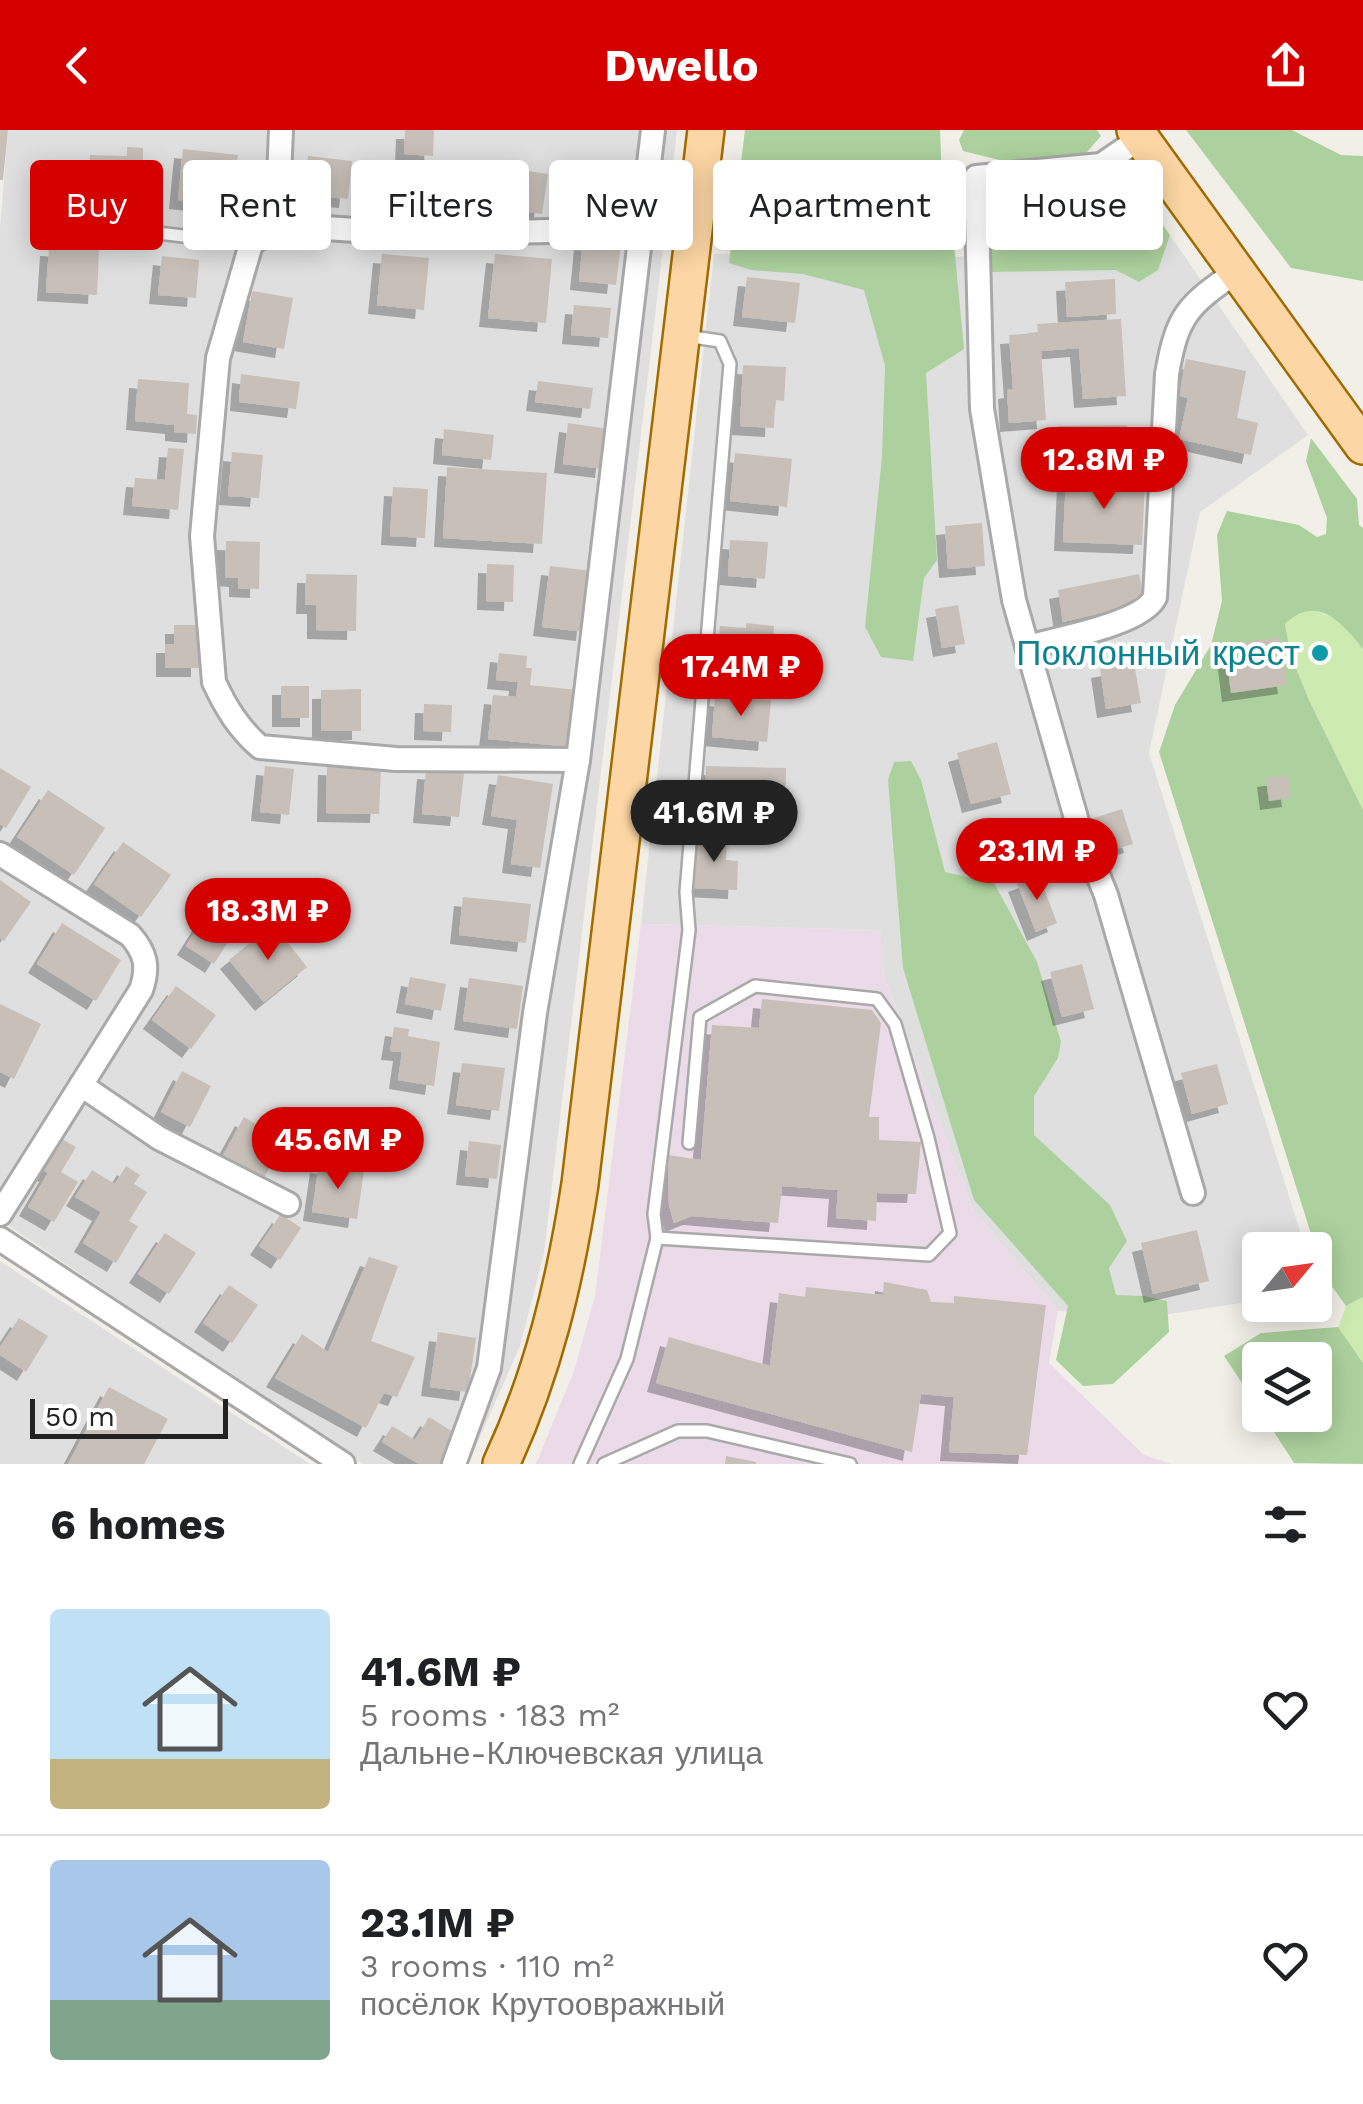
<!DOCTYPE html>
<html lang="en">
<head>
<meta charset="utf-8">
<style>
	:root { --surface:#fff; --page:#f2f2f2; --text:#202124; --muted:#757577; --line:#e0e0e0; --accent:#d40000 }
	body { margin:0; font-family:"Work Sans",sans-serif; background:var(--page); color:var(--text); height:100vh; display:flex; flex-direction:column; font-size:38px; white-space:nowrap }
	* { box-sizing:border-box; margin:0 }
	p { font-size:32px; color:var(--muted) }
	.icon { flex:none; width:55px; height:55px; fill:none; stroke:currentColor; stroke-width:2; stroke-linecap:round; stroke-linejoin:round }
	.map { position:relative; height:1334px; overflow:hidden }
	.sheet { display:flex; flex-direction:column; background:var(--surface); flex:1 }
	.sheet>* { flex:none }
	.guide { position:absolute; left:30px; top:30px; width:1305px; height:90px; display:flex; gap:20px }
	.needle { width:65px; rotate:61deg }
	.tools { position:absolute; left:1242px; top:1102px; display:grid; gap:20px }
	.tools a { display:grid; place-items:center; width:90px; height:90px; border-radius:10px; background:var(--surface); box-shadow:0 5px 25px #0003; font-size:50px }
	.scale { position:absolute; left:30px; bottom:25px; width:198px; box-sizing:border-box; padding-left:10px; border:5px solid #222; border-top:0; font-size:28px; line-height:35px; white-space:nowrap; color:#222; -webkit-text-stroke:8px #fff; paint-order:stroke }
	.price { position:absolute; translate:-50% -85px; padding:0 22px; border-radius:35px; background:var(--accent); color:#fff; font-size:32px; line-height:65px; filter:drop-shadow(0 2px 5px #0008) }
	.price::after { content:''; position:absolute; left:50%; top:60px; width:30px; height:22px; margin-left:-15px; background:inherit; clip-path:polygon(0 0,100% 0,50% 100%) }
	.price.active { background:#222; color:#fff }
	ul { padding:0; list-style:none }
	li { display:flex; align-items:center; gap:30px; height:250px; padding:0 50px }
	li+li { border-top:2px solid var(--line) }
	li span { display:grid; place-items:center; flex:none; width:280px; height:200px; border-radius:10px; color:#555 }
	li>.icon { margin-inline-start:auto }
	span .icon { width:120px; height:120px; fill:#fffc; stroke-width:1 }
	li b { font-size:42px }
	h2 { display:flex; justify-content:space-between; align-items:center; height:120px; padding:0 50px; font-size:42px }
	.chip { padding:0 35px; border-radius:10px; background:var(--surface); box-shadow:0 5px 25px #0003; font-size:35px; line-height:90px }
	.chip.active { background:var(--accent); color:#fff }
	header { display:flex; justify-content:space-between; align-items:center; height:130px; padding:0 50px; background:var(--accent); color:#fff; font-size:45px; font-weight:700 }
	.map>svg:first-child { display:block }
	.residential { fill:#e0dfdf }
	.industrial { fill:#ebdbe8 }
	.grass { fill:#cdebb0 }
	.forest { fill:#add19e }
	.building { fill:#c7bfb8; filter:url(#shadow) }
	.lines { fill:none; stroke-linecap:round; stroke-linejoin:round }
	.lane-casing { stroke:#a9a9a9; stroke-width:16 }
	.street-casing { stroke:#a9a9a9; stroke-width:28 }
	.primary-casing { stroke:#a06b00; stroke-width:40 }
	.lane { stroke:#fff; stroke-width:11 }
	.street { stroke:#fff; stroke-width:22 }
	.primary { stroke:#fcd6a4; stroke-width:35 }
	.culture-dot { fill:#0f9aa8; stroke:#fff; stroke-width:4 }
	.labels { text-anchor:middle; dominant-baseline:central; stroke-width:8; stroke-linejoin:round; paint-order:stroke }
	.culture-label { font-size:35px; fill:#0d838f; stroke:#fff; text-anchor:end }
</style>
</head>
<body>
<header><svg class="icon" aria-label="back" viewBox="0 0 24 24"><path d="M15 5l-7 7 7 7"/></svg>Dwello<svg class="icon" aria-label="share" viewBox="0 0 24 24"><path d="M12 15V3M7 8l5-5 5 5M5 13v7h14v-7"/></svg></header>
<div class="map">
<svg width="1363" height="1334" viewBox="0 0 1363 1334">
	<defs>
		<filter id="shadow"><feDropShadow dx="-9" dy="9" stdDeviation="0" flood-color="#0004"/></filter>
	</defs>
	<rect width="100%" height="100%" fill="#f2efe9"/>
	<g class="residential">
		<polygon points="8,0 677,0 544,1123 520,1216 468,1334 363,1334 9,1096 148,862 156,828 136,798 0,715 0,98"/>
		<polygon points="1170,105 1308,305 1200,382 1149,623 1306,1120 1260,1120 1260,1170 1144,1188 1058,1181 973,1080 884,846 880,800 641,794 714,124 956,127"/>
		<polygon points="0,738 124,813 138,831 134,856 0,1073"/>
		<polygon points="0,1131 310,1334 0,1334"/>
	</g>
	<polygon class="industrial" points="641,794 880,800 884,846 973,1080 1058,1181 1049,1233 1144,1325 1171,1334 536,1334 574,1241 595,1166"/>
	<g class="grass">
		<polygon points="1312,479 1340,491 1363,519 1363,680 1309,570 1291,526 1285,494 1297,483"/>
		<polygon points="1363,1167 1363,1233 1338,1198 1346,1176"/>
	</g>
	<g class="forest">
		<polygon points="745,0 940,0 943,77 952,93 964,219 926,243 937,430 924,448 913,531 881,527 865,497 882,326 885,236 864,160 803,144 751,140 729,133"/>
		<polygon points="964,0 1097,0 1101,6 1080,30 1007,32 963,21 959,10"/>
		<polygon points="1186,0 1292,0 1341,25 1363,26 1363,151 1291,138"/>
		<polygon points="1123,38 1170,105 1158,140 1139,152 1116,140 988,142 986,80 1002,64 1100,50"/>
		<path d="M1311,308L1357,369L1359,395L1363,398V519C1342,493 1317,463 1285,494L1291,526L1309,570L1363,680V1167L1346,1176L1324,1145L1159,622L1175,575L1211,515L1222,471L1217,405L1227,381L1299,395L1317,407L1326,404L1327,388L1306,331Z"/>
		<polygon points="911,631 921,650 945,742 994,753 1037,832 1061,912 1058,928 1034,966 1034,1005 1110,1075 1127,1111 1109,1138 1116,1165 1144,1166 1167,1171 1169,1202 1113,1254 1083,1256 1056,1230 1068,1176 974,1070 903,838 888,650 894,632"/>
		<polygon points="1338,1197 1363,1233 1363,1334 1294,1333 1263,1285 1315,1285 1315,1230 1260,1230 1260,1280 1224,1226 1261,1203"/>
	</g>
	<g class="building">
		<polygon points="0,0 8,0 3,50 0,50"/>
		<polygon points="405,0 434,0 433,26 404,24"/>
		<polygon points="127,17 143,18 142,72 89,71 90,25 127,26"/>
		<polygon points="183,19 238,25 232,76 178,70"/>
		<polygon points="308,26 352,31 348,69 304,65"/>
		<polygon points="580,33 623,38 620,71 576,66"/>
		<polygon points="432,35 463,38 460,79 429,76"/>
		<polygon points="489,35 548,44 542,84 509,79 507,91 465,85 470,51 486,54"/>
		<polygon points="583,111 621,114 616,155 579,151"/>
		<polygon points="49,117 99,120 97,165 46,162"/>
		<polygon points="382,124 429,128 424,180 377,175"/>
		<polygon points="495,124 552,129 546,193 488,188"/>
		<polygon points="162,126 199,130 196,168 158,165"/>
		<polygon points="747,147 800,153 795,193 742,187"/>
		<polygon points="1115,149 1116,184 1067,187 1065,152"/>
		<polygon points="252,161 293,168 284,219 243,212"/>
		<polygon points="574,175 611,178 608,208 571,205"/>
		<polygon points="1121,189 1126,266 1083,269 1079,218 1041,221 1046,290 1009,293 1007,260 1013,259 1009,205 1038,203 1037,194"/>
		<polygon points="1186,229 1246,241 1237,288 1258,293 1251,325 1179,309 1188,268 1179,266"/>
		<polygon points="743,235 786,237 784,271 775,270 774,298 740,296"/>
		<polygon points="241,244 300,252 296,279 239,272"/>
		<polygon points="138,249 189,253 187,284 197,285 196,304 174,302 174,295 135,291"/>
		<polygon points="538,251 593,258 590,279 535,272"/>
		<polygon points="568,293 609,299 604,339 563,334"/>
		<polygon points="1127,295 1127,316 1103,316 1103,335 1058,335 1058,296"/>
		<polygon points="444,299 494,305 491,330 442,325"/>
		<polygon points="168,318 184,319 178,380 132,376 135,348 165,350"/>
		<polygon points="232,322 263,325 259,368 228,366"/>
		<polygon points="735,323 792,329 787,377 730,371"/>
		<polygon points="447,337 547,343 542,414 443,408"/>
		<polygon points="1066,348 1145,352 1142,415 1063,412"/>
		<polygon points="393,357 428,359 425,408 390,406"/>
		<polygon points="982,393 985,436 948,439 945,396"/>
		<polygon points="730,410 768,412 765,449 728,446"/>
		<polygon points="226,411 260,412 259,459 238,458 238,448 225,447"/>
		<polygon points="487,434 514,435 513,472 486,471"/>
		<polygon points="550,436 592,441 585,502 542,497"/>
		<polygon points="306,444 357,445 356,501 316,500 316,475 305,475"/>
		<polygon points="1139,444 1143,463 1117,479 1063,492 1058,460"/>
		<polygon points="958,475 965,514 942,518 935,479"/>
		<polygon points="746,493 774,496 772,524 765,523 763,546 716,542 720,496 746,498"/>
		<polygon points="174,495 200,495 200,538 165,538 165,514 174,514"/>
		<polygon points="1280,507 1287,555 1231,563 1225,515"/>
		<polygon points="499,523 527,526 526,538 532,538 530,555 577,560 571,617 488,609 493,565 516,567 518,552 496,550"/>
		<polygon points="1134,533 1141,573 1106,579 1100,539"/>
		<rect x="281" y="556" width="28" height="32"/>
		<polygon points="361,559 361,601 321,601 321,560"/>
		<polygon points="715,567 771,570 767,612 712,607"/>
		<polygon points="424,574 452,575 451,602 423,601"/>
		<polygon points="997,612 1011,664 971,674 957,623"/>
		<polygon points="265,636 294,639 289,685 260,682"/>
		<polygon points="327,636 381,638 379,684 326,683"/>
		<polygon points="706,636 786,638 785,686 705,684"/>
		<polygon points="0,638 31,657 6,698 0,694"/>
		<polygon points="426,640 464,643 459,687 422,684"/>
		<polygon points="498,645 553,654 540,738 511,734 517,690 491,686"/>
		<polygon points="1288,645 1291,668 1269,671 1266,648"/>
		<polygon points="48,660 105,698 74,745 17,707"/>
		<polygon points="1122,679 1133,714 1105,722 1094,688"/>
		<polygon points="697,706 727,708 726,730 738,731 737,760 694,758"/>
		<polygon points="123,712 171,745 141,787 94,754"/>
		<polygon points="1039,745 1057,793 1036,802 1017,753"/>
		<polygon points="0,750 31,772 4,811 0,808"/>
		<polygon points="463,767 531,774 526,813 459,805"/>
		<polygon points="212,775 240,793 214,834 186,816"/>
		<polygon points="62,793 121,830 96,871 37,834"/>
		<polygon points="273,794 307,837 264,872 229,830"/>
		<polygon points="1082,834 1094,879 1062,887 1050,842"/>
		<polygon points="410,847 446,854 441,881 405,874"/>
		<polygon points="469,848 523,856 517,899 463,891"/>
		<polygon points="176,856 216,885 191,919 152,890"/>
		<polygon points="762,869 872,880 881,893 869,987 879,987 879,1010 921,1012 916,1064 877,1063 876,1091 836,1088 838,1060 782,1056 778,1093 692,1086 674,1093 669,1075 668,1025 701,1030 712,895 759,898"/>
		<polygon points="0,874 41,894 14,949 0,942"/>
		<polygon points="394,897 409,899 408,906 440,912 434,956 398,950 402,922 390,921"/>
		<polygon points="462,933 505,938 499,981 456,975"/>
		<polygon points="1217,934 1228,974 1192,984 1181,943"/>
		<polygon points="182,941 211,956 190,997 161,982"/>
		<polygon points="244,987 283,1010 262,1052 221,1029"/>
		<polygon points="62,1009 76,1017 61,1042 78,1052 54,1092 28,1077 48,1043 43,1040"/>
		<polygon points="469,1011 501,1015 497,1049 465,1046"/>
		<polygon points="319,1034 364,1041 357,1089 312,1082"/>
		<polygon points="126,1036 140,1045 134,1054 147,1062 129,1091 138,1096 116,1133 83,1113 101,1082 75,1067 92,1040 115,1054"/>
		<polygon points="281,1084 301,1098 280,1130 259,1116"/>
		<polygon points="1197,1100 1209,1151 1153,1164 1141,1113"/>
		<polygon points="165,1103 196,1123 169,1164 138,1144"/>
		<polygon points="369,1127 398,1136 371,1211 415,1227 397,1267 384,1263 366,1298 275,1248 302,1204 328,1222"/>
		<polygon points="884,1152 927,1160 931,1172 954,1173 954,1166 1046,1175 1027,1325 949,1322 954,1267 921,1264 912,1322 656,1253 669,1207 770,1236 779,1163 805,1167 806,1157 883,1165"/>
		<polygon points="229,1155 258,1175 232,1213 203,1193"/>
		<polygon points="19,1188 48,1206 26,1242 0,1225 0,1217"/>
		<polygon points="438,1202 476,1208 468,1262 430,1257"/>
		<polygon points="109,1257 168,1289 144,1334 68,1334"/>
		<polygon points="429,1287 458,1305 440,1334 419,1334 382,1312 392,1296 415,1310"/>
		<polygon points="726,1326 756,1332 756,1334 725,1334"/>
	</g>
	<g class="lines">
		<defs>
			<g id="lane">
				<polyline points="107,97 251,114"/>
				<polyline points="657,1108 929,1125 950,1103 928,1008 895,894 877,869 755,856 700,887 689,1013"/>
				<polyline points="580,1334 627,1229 657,1108 654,1084 689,800 686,762 730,234 720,211 686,206"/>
				<polyline points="604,1334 678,1301 707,1301 850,1334"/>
			</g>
			<g id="street">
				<path d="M281,0L277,95L251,114L218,228L202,406L214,552C226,578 239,599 260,617L396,629L578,630"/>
				<polyline points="1141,8 1101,35 976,47 982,279 1014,470 1078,695 1106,765 1193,1063"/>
				<polyline points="277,95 419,104 549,101"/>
				<path d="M1027,517C1056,509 1143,494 1155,467L1167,244C1177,185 1188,175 1236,142"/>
				<path d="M0,724L130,805C146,823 149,837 141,860L0,1084"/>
				<polyline points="81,955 159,1008 288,1074"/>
				<polyline points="0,1109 343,1334"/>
				<polyline points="454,1334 489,1238 535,883 578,630 653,0"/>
			</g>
			<g id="primary">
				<polyline points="1135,0 1363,316"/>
				<path d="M501,1334C543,1244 565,1152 580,1054L706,0"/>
			</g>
		</defs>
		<use href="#lane" class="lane-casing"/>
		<use href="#street" class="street-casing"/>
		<use href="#primary" class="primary-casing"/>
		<use href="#lane" class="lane"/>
		<use href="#street" class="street"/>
		<use href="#primary" class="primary"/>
	</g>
	<circle class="culture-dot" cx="1320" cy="523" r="10"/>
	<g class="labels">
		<g class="culture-label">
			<text x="1300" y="523">Поклонный крест</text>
		</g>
	</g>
</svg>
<div class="tools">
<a><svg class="needle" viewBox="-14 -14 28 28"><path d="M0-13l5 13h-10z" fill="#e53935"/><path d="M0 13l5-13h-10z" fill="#757577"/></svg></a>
<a><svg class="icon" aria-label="layers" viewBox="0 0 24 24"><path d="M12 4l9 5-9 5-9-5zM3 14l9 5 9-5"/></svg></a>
</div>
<div class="scale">50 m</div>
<b class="price" style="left:1104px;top:382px">12.8M ₽</b>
<b class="price" style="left:741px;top:589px">17.4M ₽</b>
<b class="price active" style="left:714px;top:735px">41.6M ₽</b>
<b class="price" style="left:1037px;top:773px">23.1M ₽</b>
<b class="price" style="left:268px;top:833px">18.3M ₽</b>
<b class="price" style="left:338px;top:1062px">45.6M ₽</b>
<div class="guide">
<a class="chip active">Buy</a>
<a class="chip">Rent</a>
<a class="chip">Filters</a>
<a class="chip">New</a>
<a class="chip">Apartment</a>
<a class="chip">House</a>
</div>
</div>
<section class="sheet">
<h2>6 homes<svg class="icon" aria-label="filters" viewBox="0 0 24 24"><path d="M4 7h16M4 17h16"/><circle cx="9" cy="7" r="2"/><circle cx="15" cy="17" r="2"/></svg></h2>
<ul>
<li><span style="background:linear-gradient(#bfe0f5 75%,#c2b280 0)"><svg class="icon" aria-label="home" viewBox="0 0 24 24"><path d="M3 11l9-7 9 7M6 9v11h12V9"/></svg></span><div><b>41.6M ₽</b><p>5 rooms · 183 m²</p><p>Дальне-Ключевская улица</p></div><svg class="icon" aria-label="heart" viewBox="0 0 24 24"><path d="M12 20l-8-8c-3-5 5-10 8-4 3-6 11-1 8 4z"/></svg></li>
<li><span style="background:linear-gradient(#a9c7e8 70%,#7fa58c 0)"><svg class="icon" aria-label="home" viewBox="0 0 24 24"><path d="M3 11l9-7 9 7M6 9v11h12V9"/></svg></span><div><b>23.1M ₽</b><p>3 rooms · 110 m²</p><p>посёлок Крутоовражный</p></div><svg class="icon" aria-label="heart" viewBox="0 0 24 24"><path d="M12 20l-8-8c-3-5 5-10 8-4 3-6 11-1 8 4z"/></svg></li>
</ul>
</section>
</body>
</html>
